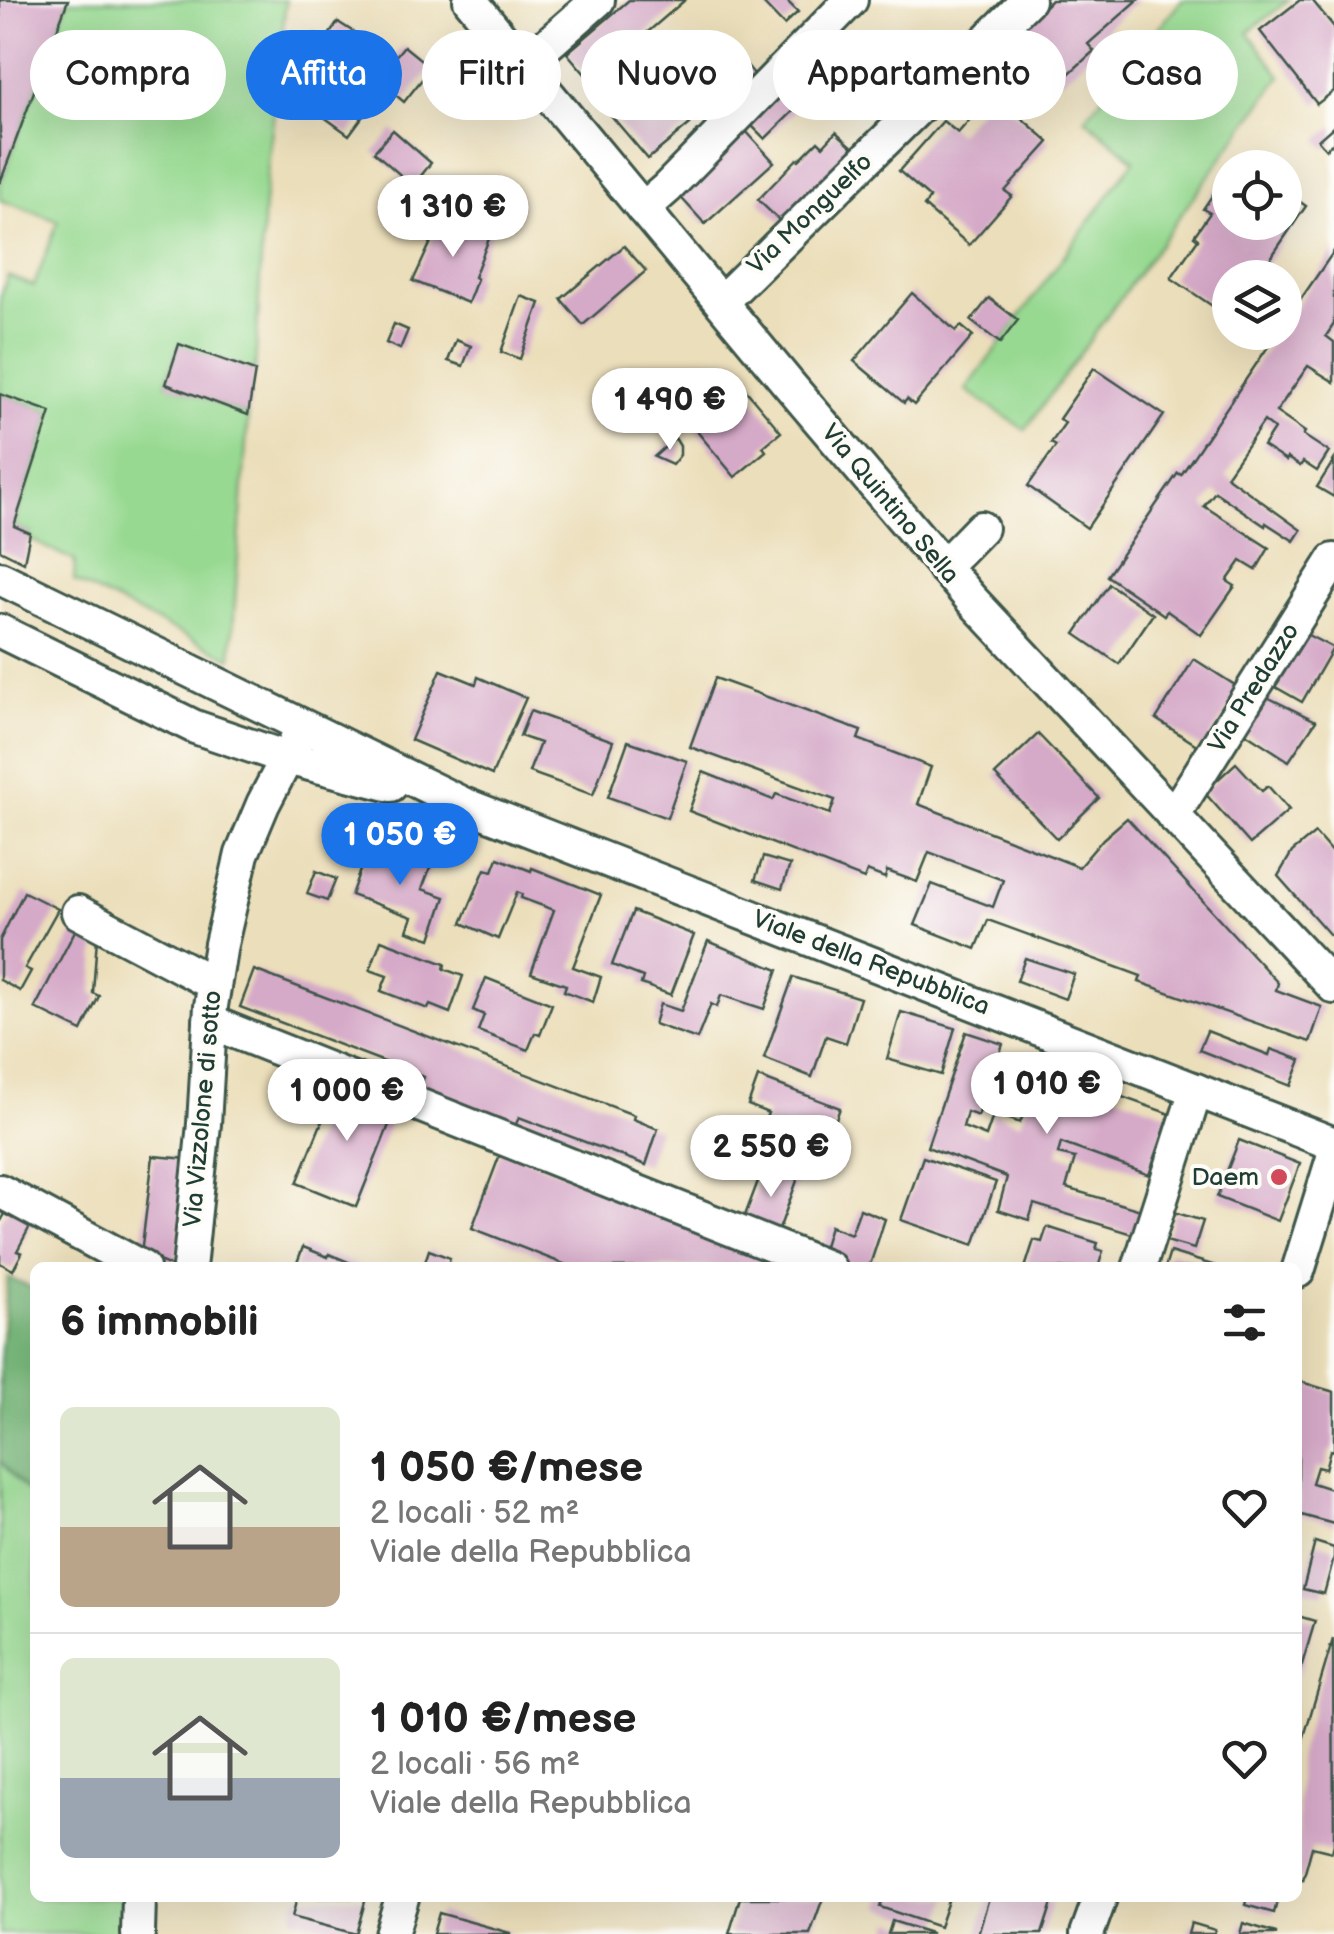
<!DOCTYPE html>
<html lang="it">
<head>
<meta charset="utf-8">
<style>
	:root { --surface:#fff; --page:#f6f6f6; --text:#222; --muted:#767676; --line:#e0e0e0; --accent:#1a73e8 }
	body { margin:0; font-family:"Balsamiq Sans",sans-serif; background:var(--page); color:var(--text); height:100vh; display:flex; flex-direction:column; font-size:38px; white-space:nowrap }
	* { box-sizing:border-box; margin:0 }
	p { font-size:32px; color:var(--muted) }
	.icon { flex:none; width:55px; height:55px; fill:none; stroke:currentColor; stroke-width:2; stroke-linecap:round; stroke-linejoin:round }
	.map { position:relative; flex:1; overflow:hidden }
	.sheet { position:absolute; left:30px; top:1262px; width:1272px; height:640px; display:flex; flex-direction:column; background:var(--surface); border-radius:15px; box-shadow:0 10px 40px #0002 }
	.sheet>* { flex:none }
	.hud { position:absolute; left:30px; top:30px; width:1275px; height:90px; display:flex; gap:20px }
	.fabs { position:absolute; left:1212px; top:150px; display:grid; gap:20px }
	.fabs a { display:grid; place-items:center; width:90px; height:90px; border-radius:50%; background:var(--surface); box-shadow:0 10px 40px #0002; font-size:50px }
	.price { position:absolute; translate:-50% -85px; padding:0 22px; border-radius:35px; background:#fff; color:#222; font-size:32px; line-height:65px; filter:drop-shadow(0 2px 5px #0008) }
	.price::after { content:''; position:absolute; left:50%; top:60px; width:30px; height:22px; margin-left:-15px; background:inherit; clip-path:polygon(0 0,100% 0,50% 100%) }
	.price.on { background:var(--accent); color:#fff }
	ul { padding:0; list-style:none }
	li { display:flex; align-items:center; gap:30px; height:250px; padding:0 30px }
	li+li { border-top:2px solid var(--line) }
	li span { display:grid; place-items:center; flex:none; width:280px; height:200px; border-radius:15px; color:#555 }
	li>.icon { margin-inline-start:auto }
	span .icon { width:120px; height:120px; fill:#fffc; stroke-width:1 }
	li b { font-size:42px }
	h2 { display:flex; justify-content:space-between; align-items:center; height:120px; padding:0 30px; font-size:42px }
	.pill { padding:0 35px; border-radius:45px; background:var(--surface); box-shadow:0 10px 40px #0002; font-size:35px; line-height:90px }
	.pill.on { background:var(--accent); color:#fff }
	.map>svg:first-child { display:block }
	.green { fill:#97d991; stroke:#5b8b62; stroke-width:2.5 }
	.forest { fill:#79b97b; stroke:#4c7b58; stroke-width:2.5 }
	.building { fill:#d5a9c8 }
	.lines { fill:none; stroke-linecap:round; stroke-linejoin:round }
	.minor-casing { stroke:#3e5548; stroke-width:38 }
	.minor { stroke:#fff; stroke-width:32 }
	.poi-dot { fill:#d1495b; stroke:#fdfcf7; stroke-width:4 }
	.labels { text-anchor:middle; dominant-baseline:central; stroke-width:8; stroke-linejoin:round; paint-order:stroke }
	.street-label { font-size:25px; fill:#1f3d34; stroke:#fdfcf7 }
	.poi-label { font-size:25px; fill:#1f3d34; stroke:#fdfcf7; text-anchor:end }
</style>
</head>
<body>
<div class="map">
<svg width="1334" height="1934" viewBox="0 0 1334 1934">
	<rect width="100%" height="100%" fill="#fdfcf7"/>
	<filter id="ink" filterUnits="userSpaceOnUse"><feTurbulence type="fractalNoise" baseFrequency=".01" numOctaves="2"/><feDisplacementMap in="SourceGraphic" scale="20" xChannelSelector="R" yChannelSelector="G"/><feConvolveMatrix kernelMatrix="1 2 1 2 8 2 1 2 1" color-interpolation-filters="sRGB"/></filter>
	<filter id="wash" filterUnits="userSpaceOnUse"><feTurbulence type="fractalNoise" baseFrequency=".0048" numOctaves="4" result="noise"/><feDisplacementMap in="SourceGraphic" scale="40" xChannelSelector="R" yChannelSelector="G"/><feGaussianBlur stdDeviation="2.25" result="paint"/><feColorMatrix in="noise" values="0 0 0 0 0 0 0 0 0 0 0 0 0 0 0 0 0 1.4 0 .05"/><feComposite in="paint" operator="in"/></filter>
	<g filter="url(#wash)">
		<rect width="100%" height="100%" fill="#ebdeba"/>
		<g class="green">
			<polygon points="68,0 286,0 264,203 255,371 179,345 166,383 248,415 231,658 74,581 75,561 29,539 30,533 14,526 51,412 0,394 0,297 8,276 34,286 58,221 0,200 0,184"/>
			<polygon points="1182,0 1289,0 1248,32 1281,76 1025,430 966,390 1134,160 1085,118"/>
			<polygon points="0,1461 35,1500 35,1898 128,1898 125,1934 0,1934"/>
		</g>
		<polygon class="forest" points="8,1278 35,1289 35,1500 0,1461 0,1362"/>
		<g id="blocks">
			<g class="building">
				<polygon points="0,0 68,0 0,183"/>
				<polygon points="629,0 685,0 591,81 567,53"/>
				<polygon points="760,0 786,0 798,12 784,25"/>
				<polygon points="1051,0 1138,0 1088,44 1094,51 1061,81 1022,38 1030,31 1026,25"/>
				<polygon points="1300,0 1312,0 1334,27 1334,91 1317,104 1260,31"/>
				<polygon points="338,22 366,40 339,83 363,101 379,81 377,79 404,46 431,68 404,102 385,86 349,135 291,93 314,59 304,52 315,34 325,41"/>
				<polygon points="651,38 696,89 685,98 640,48"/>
				<polygon points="808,60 826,79 765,139 744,118"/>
				<polygon points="744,62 754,74 727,100 710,83 729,66 735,72"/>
				<polygon points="645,78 653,87 656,84 690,124 648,159 603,106 626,87 630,90"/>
				<polygon points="993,93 1049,142 1005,191 1012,196 969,245 924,206 930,198 899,171 943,121 958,133"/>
				<polygon points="1334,126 1334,142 1326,149 1318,140"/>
				<polygon points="393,130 431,163 413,186 374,152"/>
				<polygon points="745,130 774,162 705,224 676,192"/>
				<polygon points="836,132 855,149 781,222 758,200 797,159 799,160 818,141 823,146"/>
				<polygon points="1230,169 1230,222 1285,222 1285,191 1306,206 1257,278 1230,278 1230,318 1171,278 1198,239 1194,236 1210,213 1203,209"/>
				<polygon points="443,216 490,236 474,277 477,279 468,303 413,281"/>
				<polygon points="624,246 646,271 583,325 561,299"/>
				<polygon points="1334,251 1334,324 1326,336 1334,342 1334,382 1308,366 1276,412 1305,432 1303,435 1329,452 1317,471 1303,462 1300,466 1287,458 1286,461 1263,446 1274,429 1264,421 1226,476 1301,530 1294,541 1266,523 1265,526 1215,492 1204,506 1269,548 1256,570 1241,561 1227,581 1235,586 1201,635 1167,611 1164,615 1107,576 1178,473 1181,475 1278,332 1285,332 1285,322"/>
				<polygon points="912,293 956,331 961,326 973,336 914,405 907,399 904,403 854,361"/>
				<polygon points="521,296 540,303 520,359 501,352"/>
				<polygon points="989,298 1018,320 1000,343 971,321"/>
				<polygon points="394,324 408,330 400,349 386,343"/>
				<polygon points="456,340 471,346 463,366 448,361"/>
				<polygon points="179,344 255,371 248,415 166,384"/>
				<polygon points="1094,368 1164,415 1087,528 1028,486 1056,446 1051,443 1065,423 1059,419"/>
				<polygon points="744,388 781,432 763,447 766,451 735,477 695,429"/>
				<polygon points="0,394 51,412 14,526 30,533 24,562 0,550"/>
				<polygon points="675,438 680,446 680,455 672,465 654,457"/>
				<polygon points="1334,460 1334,497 1317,487"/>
				<polygon points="1109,584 1153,614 1119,664 1075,634"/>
				<polygon points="1302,632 1333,648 1302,702 1272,685"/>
				<polygon points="1194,659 1241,689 1203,749 1156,719"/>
				<polygon points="441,670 476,684 478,677 526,698 492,775 411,740"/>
				<polygon points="715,678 861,731 858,739 931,767 918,804 1079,867 1103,839 1127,818 1278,983 1276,990 1322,1007 1310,1042 1139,982 1141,976 988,920 976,949 915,925 932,884 993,907 1003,880 929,852 917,882 887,871 885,878 867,871 864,879 689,811 703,772 773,800 776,794 830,814 835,800 690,747"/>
				<polygon points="1259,693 1316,721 1289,761 1238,728"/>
				<polygon points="530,711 613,741 593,795 529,772 540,743 520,736"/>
				<polygon points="1038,734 1099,798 1057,839 995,775"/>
				<polygon points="628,741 687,761 667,818 608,797"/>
				<polygon points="1236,763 1262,791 1268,786 1289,810 1250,844 1204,792"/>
				<polygon points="1315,833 1334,855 1334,936 1330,935 1278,876 1292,852"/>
				<polygon points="377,843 432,863 422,889 445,897 431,939 407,931 412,917 351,895 363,862 369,864"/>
				<polygon points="763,857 790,865 782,889 755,880"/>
				<polygon points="498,858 531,871 532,868 601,895 573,967 601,977 593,1002 564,991 566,985 531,973 554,910 521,898 522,894 517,892 498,939 462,923 485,869 493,871"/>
				<polygon points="316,871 336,879 327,901 307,894"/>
				<polygon points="24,892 58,909 25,968 31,971 20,991 0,980 0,940"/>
				<polygon points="633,911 694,935 671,995 641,984 643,977 612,965"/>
				<polygon points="77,927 97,938 93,993 99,996 82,1031 35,1008"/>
				<polygon points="381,940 445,964 444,969 463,976 450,1013 430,1005 428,1009 381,991 387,976 370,970"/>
				<polygon points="708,941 778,970 764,1009 721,995 717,1007 711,1004 697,1039 654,1024 660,1004 681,1011"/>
				<polygon points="1025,958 1074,974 1065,999 1017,981"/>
				<polygon points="254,970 634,1115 633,1119 658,1129 646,1165 519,1117 514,1129 418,1093 424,1077 240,1007"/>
				<polygon points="793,977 860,998 846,1043 826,1036 812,1077 764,1058"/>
				<polygon points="486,978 552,1004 540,1035 535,1033 528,1050 478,1031 484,1015 473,1010"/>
				<polygon points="901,1012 955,1028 941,1075 887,1059"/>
				<polygon points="1207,1031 1269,1055 1271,1049 1301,1060 1291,1086 1199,1050"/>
				<polygon points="966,1032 1003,1044 978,1116 967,1112 963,1127 986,1136 994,1113 1020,1123 1041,1068 1170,1114 1149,1175 1061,1143 1058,1154 1075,1158 1066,1188 1141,1210 1135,1235 1034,1204 1029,1220 998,1210 1007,1177 927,1147"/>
				<polygon points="758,1077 840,1108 818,1169 755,1146 768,1113 748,1105"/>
				<polygon points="338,1082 397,1105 356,1207 297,1183"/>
				<polygon points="1239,1140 1300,1164 1278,1221 1217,1197"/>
				<polygon points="502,1149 803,1267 574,1268 472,1228"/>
				<polygon points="153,1156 188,1159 176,1268 141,1254"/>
				<polygon points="923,1157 996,1182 974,1245 901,1220"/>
				<polygon points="764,1165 798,1178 777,1235 743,1221"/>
				<polygon points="12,1201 36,1215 17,1251 22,1253 13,1270 0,1263 0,1223"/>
				<polygon points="860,1209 885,1219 869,1268 855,1268 821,1256 830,1226 851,1234"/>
				<polygon points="1174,1212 1203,1221 1194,1249 1166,1241"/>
				<polygon points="1047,1227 1098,1243 1096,1249 1103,1251 1098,1268 1025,1268 1034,1240 1042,1242"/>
				<polygon points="303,1247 328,1257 329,1254 363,1268 295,1268"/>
				<polygon points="429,1250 450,1258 447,1268 423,1268"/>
				<polygon points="1170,1252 1219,1267 1219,1268 1165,1268"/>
				<polygon points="1298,1381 1334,1392 1334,1451 1330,1450 1325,1469 1317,1467 1312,1483 1334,1490 1334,1524 1298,1514"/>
				<polygon points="1315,1542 1334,1548 1334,1557 1324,1594 1303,1589"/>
				<polygon points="1298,1616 1315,1621 1298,1678"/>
				<polygon points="1333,1639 1334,1844 1332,1852 1312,1847 1303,1880 1298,1879 1298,1757"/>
				<polygon points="297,1898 366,1898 356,1934 292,1917"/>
				<polygon points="740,1898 823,1898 810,1934 729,1934"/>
				<polygon points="883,1898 949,1898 939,1927 880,1907"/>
				<polygon points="989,1898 1034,1898 1052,1903 1042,1934 978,1934"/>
				<polygon points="1247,1898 1278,1898 1274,1913 1245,1905"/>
				<polygon points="439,1913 510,1933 510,1934 433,1934"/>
				<polygon points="892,1921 931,1933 931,1934 888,1934"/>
				<polygon points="1191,1923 1215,1930 1214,1934 1188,1934"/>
				<polygon points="1243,1923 1276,1933 1276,1934 1240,1934"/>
			</g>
		</g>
	</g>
	<g filter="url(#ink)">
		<use href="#blocks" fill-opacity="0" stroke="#3e5548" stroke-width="2.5"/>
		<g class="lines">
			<defs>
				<g id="minor">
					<polyline points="470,0 786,381 971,599 1334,987"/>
					<polyline points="524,65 598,0"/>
					<polyline points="643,209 667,188 851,0"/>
					<polyline points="721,302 1028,0"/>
					<polyline points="943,567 981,528"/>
					<polyline points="0,578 463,804 1334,1144"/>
					<polyline points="0,631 195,727 287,758 391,785"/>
					<polyline points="1173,816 1334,560"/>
					<polyline points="78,912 214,984"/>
					<polyline points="210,1022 829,1268"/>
					<polyline points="0,1191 143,1268"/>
					<polyline points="189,1268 204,1124 211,1006 221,944 242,854 263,804 303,727"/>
					<polyline points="1139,1268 1196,1090"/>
					<polyline points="1298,1271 1334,1155"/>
					<polyline points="138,1934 139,1898"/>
					<polyline points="391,1934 402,1898"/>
					<polyline points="1087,1934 1100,1898"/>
				</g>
			</defs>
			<use href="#minor" class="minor-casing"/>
			<use href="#minor" class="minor"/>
		</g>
	</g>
	<circle class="poi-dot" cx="1279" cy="1177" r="10"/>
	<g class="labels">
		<g class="street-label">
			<text transform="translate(810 214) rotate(-44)">Via Monguelfo</text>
			<text transform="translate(890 504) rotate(50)">Via Quintino Sella</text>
			<text transform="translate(1254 688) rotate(-58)">Via Predazzo</text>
			<text transform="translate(871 963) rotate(21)">Viale della Repubblica</text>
			<text transform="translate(203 1109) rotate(-85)">Via Vizzolone di sotto</text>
		</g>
		<g class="poi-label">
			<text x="1259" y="1177">Daem</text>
		</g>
	</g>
</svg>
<div class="fabs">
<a><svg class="icon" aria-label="locate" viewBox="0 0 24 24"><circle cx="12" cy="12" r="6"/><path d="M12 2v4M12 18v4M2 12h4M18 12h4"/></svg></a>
<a><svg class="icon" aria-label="layers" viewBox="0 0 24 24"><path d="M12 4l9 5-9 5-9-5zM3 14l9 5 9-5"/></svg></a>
</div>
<b class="price" style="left:453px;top:260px">1 310 €</b>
<b class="price" style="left:670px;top:453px">1 490 €</b>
<b class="price on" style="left:400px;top:888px">1 050 €</b>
<b class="price" style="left:1047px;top:1137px">1 010 €</b>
<b class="price" style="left:347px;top:1144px">1 000 €</b>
<b class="price" style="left:771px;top:1200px">2 550 €</b>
<div class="hud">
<a class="pill">Compra</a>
<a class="pill on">Affitta</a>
<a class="pill">Filtri</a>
<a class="pill">Nuovo</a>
<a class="pill">Appartamento</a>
<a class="pill">Casa</a>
</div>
<section class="sheet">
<h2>6 immobili<svg class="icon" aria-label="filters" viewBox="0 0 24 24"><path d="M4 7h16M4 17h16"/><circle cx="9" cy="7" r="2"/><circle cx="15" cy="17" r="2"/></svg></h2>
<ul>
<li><span style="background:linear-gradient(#dfe7d0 60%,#b9a48a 0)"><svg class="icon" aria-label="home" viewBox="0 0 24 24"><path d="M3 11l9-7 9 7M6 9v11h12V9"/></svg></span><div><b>1 050 €/mese</b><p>2 locali · 52 m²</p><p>Viale della Repubblica</p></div><svg class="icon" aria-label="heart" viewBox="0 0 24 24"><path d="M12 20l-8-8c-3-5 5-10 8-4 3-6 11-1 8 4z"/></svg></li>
<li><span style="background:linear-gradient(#dfe7d0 60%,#9aa5b1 0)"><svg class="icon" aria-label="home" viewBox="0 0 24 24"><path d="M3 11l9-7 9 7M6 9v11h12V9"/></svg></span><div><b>1 010 €/mese</b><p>2 locali · 56 m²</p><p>Viale della Repubblica</p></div><svg class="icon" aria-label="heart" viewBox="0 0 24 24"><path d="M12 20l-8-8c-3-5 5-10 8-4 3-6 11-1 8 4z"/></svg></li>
</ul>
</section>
</div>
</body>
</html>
